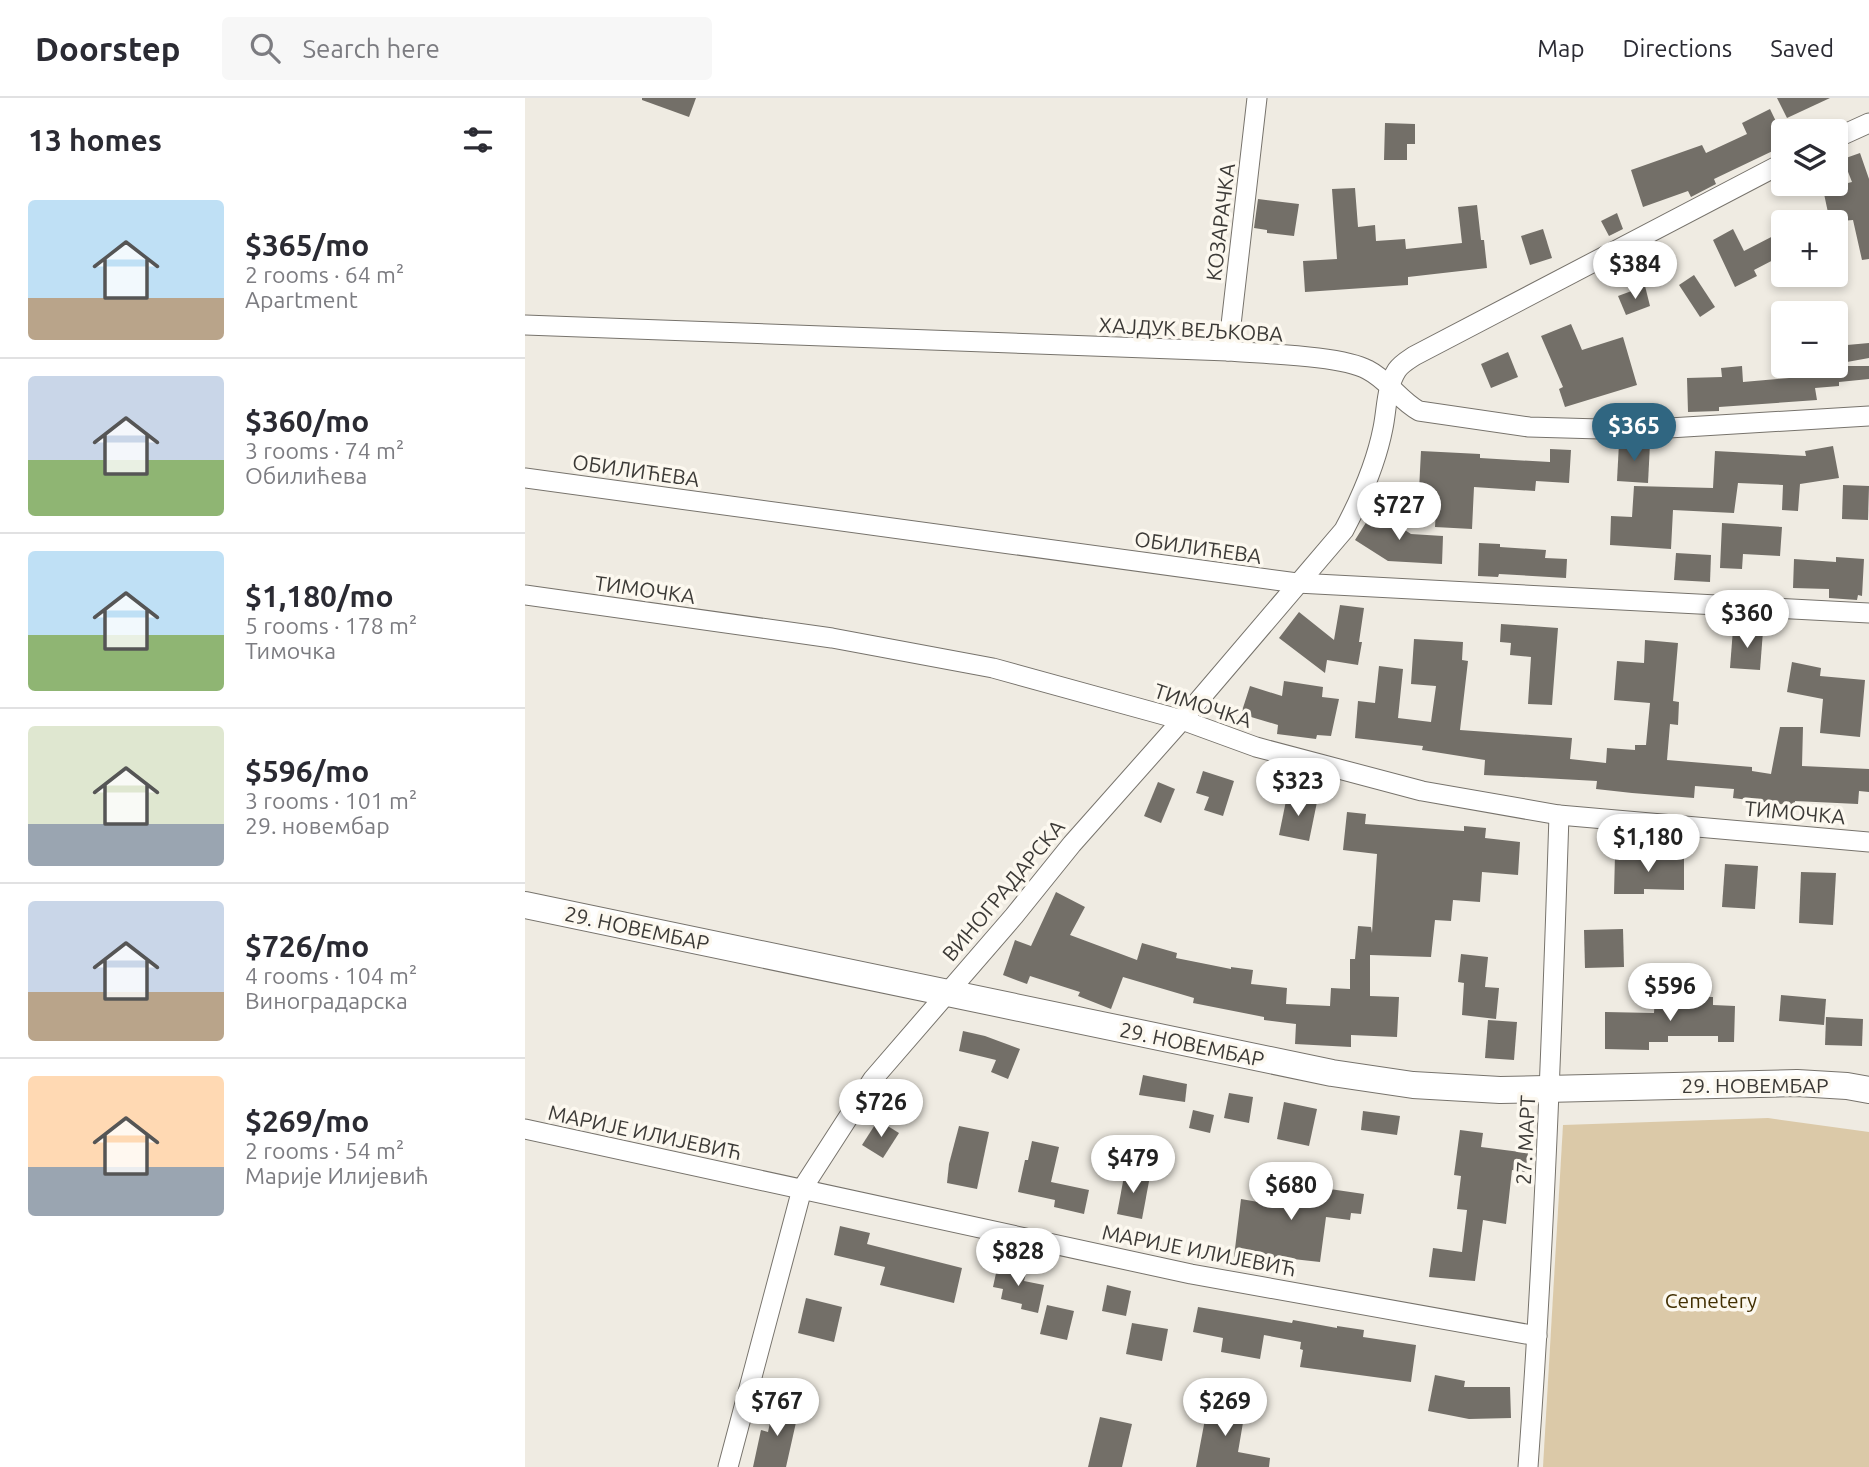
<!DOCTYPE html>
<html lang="en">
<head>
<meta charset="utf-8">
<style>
	:root { --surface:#fff; --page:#f7f7f7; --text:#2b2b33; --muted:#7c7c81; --line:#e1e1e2; --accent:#306681 }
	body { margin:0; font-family:Ubuntu,sans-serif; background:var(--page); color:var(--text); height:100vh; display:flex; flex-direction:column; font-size:26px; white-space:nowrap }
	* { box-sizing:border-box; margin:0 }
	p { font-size:23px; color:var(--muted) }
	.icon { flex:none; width:38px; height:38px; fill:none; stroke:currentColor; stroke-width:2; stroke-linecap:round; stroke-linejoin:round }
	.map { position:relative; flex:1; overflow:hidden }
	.side { display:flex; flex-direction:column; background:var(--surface); width:525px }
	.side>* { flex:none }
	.tools { position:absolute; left:1246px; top:21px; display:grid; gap:14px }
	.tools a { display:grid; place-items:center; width:77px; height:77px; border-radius:7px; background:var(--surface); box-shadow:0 4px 10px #0003; font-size:35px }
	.price { position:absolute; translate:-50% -60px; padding:0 16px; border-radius:24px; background:#fff; color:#222; font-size:23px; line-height:46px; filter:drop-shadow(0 2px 4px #0008) }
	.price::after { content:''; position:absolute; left:50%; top:42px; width:21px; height:16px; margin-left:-10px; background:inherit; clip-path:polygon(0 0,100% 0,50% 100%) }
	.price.current { background:var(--accent); color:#fff }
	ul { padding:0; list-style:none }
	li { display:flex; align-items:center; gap:21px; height:175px; padding:0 28px }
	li+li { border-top:2px solid var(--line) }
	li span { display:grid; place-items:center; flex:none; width:196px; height:140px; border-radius:7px; color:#555 }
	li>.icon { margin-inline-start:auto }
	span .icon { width:84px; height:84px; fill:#fffc; stroke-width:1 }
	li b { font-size:30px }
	h2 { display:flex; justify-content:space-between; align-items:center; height:84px; padding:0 28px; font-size:30px }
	header { display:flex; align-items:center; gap:42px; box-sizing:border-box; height:98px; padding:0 35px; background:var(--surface); border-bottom:2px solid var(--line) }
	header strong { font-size:33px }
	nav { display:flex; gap:38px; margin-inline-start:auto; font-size:24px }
	.search { width:490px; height:63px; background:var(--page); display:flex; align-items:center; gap:18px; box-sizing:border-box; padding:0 24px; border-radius:7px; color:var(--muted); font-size:26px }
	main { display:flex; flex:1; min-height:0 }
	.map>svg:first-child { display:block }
	.green { fill:#dbc9a8 }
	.building { fill:#736f68 }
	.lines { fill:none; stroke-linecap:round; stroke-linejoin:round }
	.minor-casing { stroke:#77736c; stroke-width:21 }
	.secondary-casing { stroke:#77736c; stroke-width:28 }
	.minor { stroke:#fff; stroke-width:19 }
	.secondary { stroke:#fff; stroke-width:26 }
	.labels { text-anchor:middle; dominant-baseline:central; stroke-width:7; stroke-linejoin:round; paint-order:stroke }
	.street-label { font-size:21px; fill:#3c3a37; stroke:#fcf8ef }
	.park-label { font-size:21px; fill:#422f02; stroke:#fcf8ef }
</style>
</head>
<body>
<header>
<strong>Doorstep</strong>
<div class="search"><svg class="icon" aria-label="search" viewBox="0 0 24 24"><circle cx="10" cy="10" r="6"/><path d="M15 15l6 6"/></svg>Search here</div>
<nav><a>Map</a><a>Directions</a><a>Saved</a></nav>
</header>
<main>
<section class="side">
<h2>13 homes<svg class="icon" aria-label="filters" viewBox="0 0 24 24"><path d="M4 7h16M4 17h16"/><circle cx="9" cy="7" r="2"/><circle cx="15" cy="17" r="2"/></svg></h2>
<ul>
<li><span style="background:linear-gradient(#bfe0f5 70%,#b9a48a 0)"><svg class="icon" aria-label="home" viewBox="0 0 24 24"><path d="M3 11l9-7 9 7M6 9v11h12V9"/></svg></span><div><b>$365/mo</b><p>2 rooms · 64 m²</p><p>Apartment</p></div></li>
<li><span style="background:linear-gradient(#c9d6e8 60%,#8fb573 0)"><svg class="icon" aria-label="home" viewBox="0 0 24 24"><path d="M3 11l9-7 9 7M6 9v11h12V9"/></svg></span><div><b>$360/mo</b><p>3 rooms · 74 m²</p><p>Обилићева</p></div></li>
<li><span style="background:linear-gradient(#bfe0f5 60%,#8fb573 0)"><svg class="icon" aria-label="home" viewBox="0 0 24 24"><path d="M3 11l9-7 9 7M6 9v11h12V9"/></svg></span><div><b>$1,180/mo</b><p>5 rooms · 178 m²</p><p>Тимочка</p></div></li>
<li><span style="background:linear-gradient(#dfe7d0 70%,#9aa5b1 0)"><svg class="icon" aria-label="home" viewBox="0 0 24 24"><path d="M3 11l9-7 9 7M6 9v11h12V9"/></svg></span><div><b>$596/mo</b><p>3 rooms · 101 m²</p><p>29. новембар</p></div></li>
<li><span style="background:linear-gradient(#c9d6e8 65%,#b9a48a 0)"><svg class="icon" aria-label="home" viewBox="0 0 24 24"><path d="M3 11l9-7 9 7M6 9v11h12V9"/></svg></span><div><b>$726/mo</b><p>4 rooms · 104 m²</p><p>Виноградарска</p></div></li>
<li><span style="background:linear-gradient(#ffd9b3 65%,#9aa5b1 0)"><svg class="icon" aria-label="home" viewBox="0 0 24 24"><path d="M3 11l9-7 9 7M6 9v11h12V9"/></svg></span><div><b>$269/mo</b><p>2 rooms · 54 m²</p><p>Марије Илијевић</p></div></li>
</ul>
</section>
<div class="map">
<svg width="1344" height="1369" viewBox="0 0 1344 1369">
	<rect width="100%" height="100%" fill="#efebe2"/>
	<polygon class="green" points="1243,1020 1344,1034 1344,1369 1018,1369 1038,1027"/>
	<g class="building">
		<polygon points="117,0 171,0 164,19 117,2"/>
		<polygon points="1252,0 1305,0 1262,20"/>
		<polygon points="1245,11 1258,38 1258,48 1189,81 1191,86 1166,99 1163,93 1118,109 1106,72 1177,47 1181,55 1222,36 1217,25"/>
		<polygon points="860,25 890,26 890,46 882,46 882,62 859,62"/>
		<polygon points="1335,55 1344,81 1344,161 1337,162 1328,122 1305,124 1298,91 1327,84 1318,61"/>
		<polygon points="830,90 833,129 850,127 851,143 880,141 881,151 937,145 933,109 952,107 956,142 959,142 962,170 883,179 883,187 780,194 778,163 812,161 807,91"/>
		<polygon points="733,101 774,106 769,138 742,135 742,132 729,130"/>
		<polygon points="1092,115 1098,131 1084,138 1076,123"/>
		<polygon points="1018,131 1027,160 1005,167 996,138"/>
		<polygon points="1208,131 1219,153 1258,133 1258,157 1229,172 1232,178 1210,189 1188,142"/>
		<polygon points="1169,177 1190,209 1175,219 1154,187"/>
		<polygon points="1120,188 1125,208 1101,217 1093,198"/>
		<polygon points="1046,226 1057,252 1098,239 1112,287 1040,309 1034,291 1038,289 1016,238"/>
		<polygon points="1344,245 1344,260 1311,266 1311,248"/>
		<polygon points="983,254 993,279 966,290 956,266"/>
		<polygon points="1217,268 1218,284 1264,280 1263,268 1344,268 1344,281 1314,284 1314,288 1290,290 1292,302 1194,309 1194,313 1163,314 1162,280 1197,279 1196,270"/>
		<polygon points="1094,345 1125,346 1123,385 1092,383"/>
		<polygon points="1308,348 1314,380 1275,386 1273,413 1257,412 1258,387 1213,385 1209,415 1148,412 1146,451 1085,447 1086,418 1107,419 1109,388 1188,390 1190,353 1281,358 1280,353"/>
		<polygon points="1025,351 1046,352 1044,385 1011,383 1010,393 949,389 947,431 910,429 912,393 894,392 896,353 955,356 955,360 1025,364"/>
		<polygon points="1318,387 1344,388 1343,422 1317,421"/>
		<polygon points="849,412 886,436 918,438 917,466 863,463 830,442"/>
		<polygon points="1197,425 1257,429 1255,458 1218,456 1217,471 1195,470"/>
		<polygon points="954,445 975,446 975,449 1021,452 1020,460 1042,461 1041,480 974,476 973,479 953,478"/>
		<polygon points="1151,455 1186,457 1185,484 1149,482"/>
		<polygon points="1311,459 1339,461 1337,498 1333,497 1332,502 1304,500 1304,491 1268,490 1269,461 1311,464"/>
		<polygon points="815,507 839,510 834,544 837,544 833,567 802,562 800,575 754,540 774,514 809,542"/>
		<polygon points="976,526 1033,530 1027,607 1003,606 1006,559 985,557 986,545 975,544"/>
		<polygon points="1208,531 1238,533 1235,572 1205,570"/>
		<polygon points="889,541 938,544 937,562 943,563 935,632 1047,640 1045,661 1081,665 1082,650 1110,652 1110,647 1121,647 1125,605 1089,602 1092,563 1119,565 1120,542 1153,545 1148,603 1154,604 1153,627 1145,626 1142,662 1227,669 1227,673 1246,676 1255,629 1278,629 1277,668 1344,671 1344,694 1334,693 1333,706 1270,703 1270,708 1208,700 1209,691 1170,688 1169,700 1107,695 1071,691 1072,683 959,677 960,662 897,652 898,648 830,640 833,603 850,605 854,568 878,571 873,620 906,624 911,588 886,586"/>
		<polygon points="1267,564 1296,570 1295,578 1340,582 1335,639 1295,635 1298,601 1262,594"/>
		<polygon points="759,583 798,589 797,599 814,601 806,638 792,637 791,641 752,636 753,627 716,616 725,588 757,598"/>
		<polygon points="678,673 709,683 698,718 679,712 684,699 671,695"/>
		<polygon points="633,684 650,691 636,725 619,718"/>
		<polygon points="762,698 792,704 784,743 754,737"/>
		<polygon points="822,714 841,716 840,726 939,733 939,728 961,730 960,740 995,744 993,777 957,774 955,804 928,802 926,823 910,822 906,859 845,857 845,898 874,899 872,939 826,937 826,949 770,946 771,926 739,922 739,919 668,905 669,900 598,879 586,911 553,898 555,894 505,878 502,886 478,877 490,842 506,848 531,794 560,809 545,837 612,862 617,845 652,855 651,860 706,871 706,869 728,872 726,886 762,890 761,906 805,908 806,890 825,891 825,861 830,861 833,828 846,829 847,835 852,756 818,752"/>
		<polygon points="1090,757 1159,759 1159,792 1119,791 1119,796 1089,796"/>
		<polygon points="1200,766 1233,768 1230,811 1197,809"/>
		<polygon points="1276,774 1311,775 1308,827 1274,825"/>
		<polygon points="1098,831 1099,869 1060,870 1059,832"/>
		<polygon points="936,856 963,859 960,889 974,890 971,921 937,917 939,885 933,884"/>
		<polygon points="1256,897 1301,901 1299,927 1254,923"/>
		<polygon points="1130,898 1188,899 1188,907 1210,908 1209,944 1193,944 1193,938 1143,938 1143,944 1124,944 1124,952 1080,951 1080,914 1129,915"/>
		<polygon points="1301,919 1338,921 1337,948 1300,947"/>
		<polygon points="963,922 992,924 989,962 960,960"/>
		<polygon points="438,933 460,938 495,951 483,981 466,974 471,962 434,953"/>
		<polygon points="618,977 662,986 660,1004 614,997"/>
		<polygon points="704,995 728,999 724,1025 699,1020"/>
		<polygon points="759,1004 792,1011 784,1048 752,1041"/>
		<polygon points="668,1012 689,1017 685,1035 664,1030"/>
		<polygon points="838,1013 875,1018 872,1037 836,1032"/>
		<polygon points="353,1022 374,1035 358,1060 337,1047"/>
		<polygon points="434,1028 464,1034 452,1091 422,1085 424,1066"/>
		<polygon points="935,1032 958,1035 956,1049 1003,1055 1000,1074 987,1072 981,1126 958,1122 950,1183 904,1179 908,1150 937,1154 942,1112 932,1111 936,1078 929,1077"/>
		<polygon points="507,1043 534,1049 526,1084 564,1092 559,1116 529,1109 530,1102 493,1094 500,1062 503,1062"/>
		<polygon points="600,1073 625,1078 617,1121 592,1116"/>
		<polygon points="743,1082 839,1096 836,1116 826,1115 825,1122 801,1119 795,1164 768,1161 767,1167 709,1159 716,1101 739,1105"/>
		<polygon points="315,1128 345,1135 342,1146 437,1170 429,1205 355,1187 360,1169 309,1157"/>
		<polygon points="473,1166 502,1172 499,1183 519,1187 513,1215 496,1211 497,1206 476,1201 478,1191 468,1189"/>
		<polygon points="582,1187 606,1193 601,1218 577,1213"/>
		<polygon points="281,1200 317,1209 309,1244 273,1235"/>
		<polygon points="522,1207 549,1213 542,1242 515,1236"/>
		<polygon points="673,1209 767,1225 768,1222 812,1230 812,1228 839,1232 838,1239 891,1247 886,1284 775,1269 778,1252 775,1251 776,1244 739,1237 735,1261 696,1254 698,1240 668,1234"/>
		<polygon points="607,1225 643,1231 637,1263 601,1256"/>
		<polygon points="910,1277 940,1283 939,1289 985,1289 986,1320 944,1321 903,1313"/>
		<polygon points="684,1300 721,1307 713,1354 745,1360 744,1369 671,1369"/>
		<polygon points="249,1306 274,1311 261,1369 228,1369 236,1332 243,1334"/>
		<polygon points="575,1319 607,1326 597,1369 563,1369"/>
	</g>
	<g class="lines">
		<defs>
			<g id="minor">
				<polyline points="1311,40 1344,25"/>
				<path d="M0,227L703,253C737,256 816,257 843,272C863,282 874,302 894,313L1004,329L1111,332L1344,318"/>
				<polyline points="703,253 732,0"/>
				<polyline points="0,380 772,485 1344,515"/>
				<polyline points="0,497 307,540 468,570 657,622 731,649 897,693 1034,717 1344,744"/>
				<polyline points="0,1031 666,1176 1012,1238"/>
				<path d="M203,1369L277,1091L348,981L489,818L547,746L657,622L819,432C836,400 851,366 858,330C862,311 861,289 872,272C876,266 883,262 889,258L1258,65"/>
				<path d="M1003,1369C1019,1152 1027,934 1034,717"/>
			</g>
			<polyline id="secondary" points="0,807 807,975 888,987 975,992 1272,985 1322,988 1344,992"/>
		</defs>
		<use href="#minor" class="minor-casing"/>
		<use href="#secondary" class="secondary-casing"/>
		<use href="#minor" class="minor"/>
		<use href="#secondary" class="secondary"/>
	</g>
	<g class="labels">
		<g class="street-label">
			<text transform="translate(695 124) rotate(-83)">КОЗАРАЧКА</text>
			<text transform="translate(666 231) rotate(3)">ХАЈДУК ВЕЉКОВА</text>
			<text transform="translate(111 372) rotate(8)">ОБИЛИЋЕВА</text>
			<text transform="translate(673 449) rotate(8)">ОБИЛИЋЕВА</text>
			<text transform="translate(120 491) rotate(8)">ТИМОЧКА</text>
			<text transform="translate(678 607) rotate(18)">ТИМОЧКА</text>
			<text transform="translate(1270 714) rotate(5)">ТИМОЧКА</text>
			<text transform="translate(478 792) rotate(-50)">ВИНОГРАДАРСКА</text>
			<text transform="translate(112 830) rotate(12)">29. НОВЕМБАР</text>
			<text transform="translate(667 946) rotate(12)">29. НОВЕМБАР</text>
			<text x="1230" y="987">29. НОВЕМБАР</text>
			<text transform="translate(120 1034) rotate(12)">МАРИЈЕ ИЛИЈЕВИЋ</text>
			<text transform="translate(1000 1042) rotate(-87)">27. МАРТ</text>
			<text transform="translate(674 1152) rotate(11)">МАРИЈЕ ИЛИЈЕВИЋ</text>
		</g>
		<g class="park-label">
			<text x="1186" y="1202">Cemetery</text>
		</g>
	</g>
</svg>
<div class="tools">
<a><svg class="icon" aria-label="layers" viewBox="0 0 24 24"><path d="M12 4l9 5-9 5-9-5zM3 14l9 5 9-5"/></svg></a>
<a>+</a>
<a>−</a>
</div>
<b class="price" style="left:1110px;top:203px">$384</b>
<b class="price current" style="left:1109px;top:365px">$365</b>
<b class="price" style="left:874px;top:444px">$727</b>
<b class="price" style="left:1222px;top:552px">$360</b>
<b class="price" style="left:773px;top:720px">$323</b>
<b class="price" style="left:1123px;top:776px">$1,180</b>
<b class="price" style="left:1145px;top:925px">$596</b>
<b class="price" style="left:356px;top:1041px">$726</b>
<b class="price" style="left:608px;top:1097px">$479</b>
<b class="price" style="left:766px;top:1124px">$680</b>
<b class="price" style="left:493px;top:1190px">$828</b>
<b class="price" style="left:252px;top:1340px">$767</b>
<b class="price" style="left:700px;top:1340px">$269</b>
</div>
</main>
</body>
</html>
